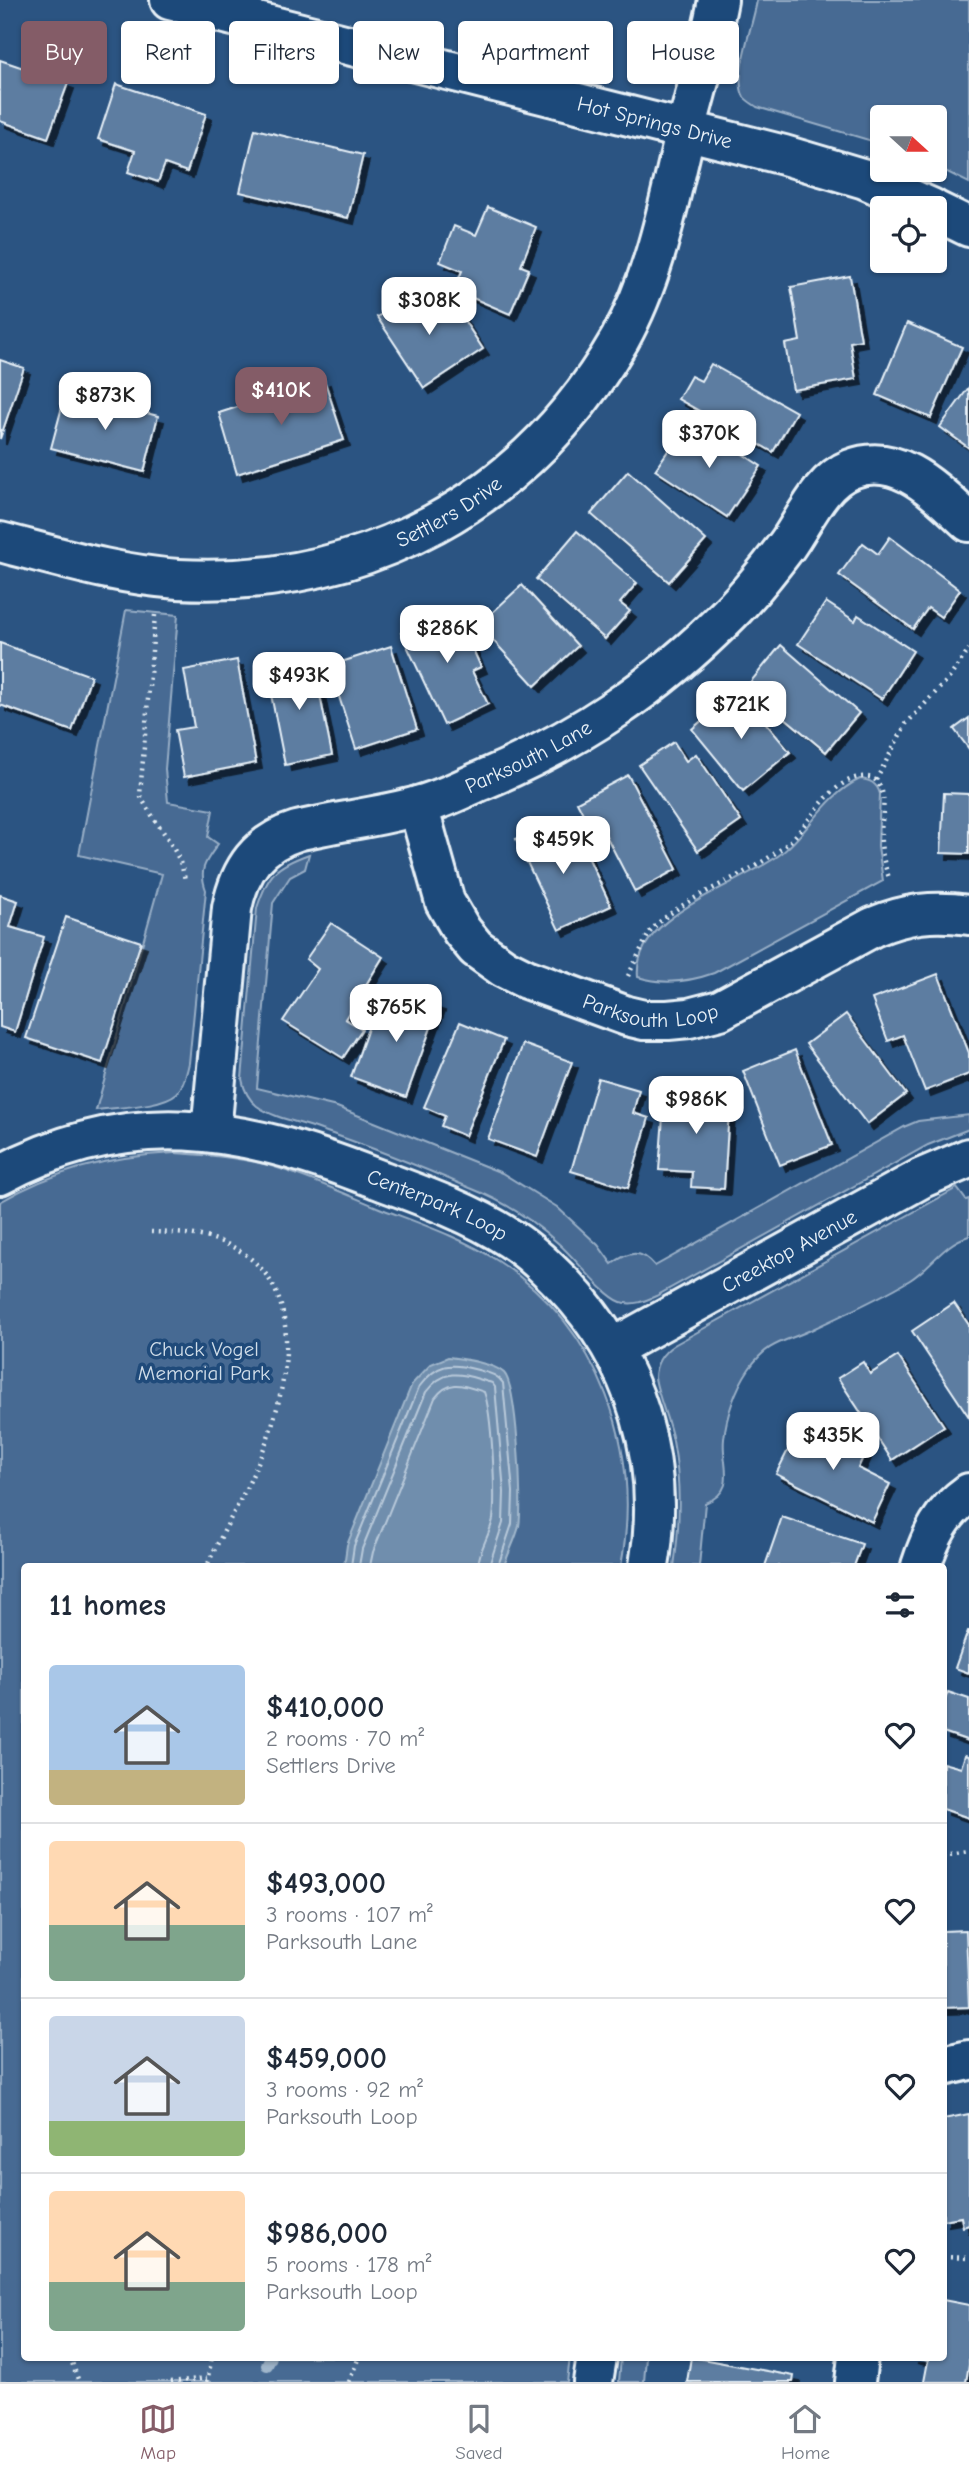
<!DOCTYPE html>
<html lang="en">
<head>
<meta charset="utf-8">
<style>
	:root { --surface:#fff; --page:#f6f6f7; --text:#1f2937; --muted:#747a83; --line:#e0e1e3; --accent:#845c67 }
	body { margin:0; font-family:"Comic Neue",sans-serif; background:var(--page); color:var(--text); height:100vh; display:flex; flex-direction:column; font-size:26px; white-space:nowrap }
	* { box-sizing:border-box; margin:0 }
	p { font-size:23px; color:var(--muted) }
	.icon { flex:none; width:38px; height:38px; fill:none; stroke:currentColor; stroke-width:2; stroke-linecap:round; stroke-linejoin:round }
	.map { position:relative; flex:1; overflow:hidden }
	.details { position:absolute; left:21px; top:1563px; width:926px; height:798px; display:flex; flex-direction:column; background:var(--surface); border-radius:7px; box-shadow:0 2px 5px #0004 }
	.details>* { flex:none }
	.top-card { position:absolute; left:21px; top:21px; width:928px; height:63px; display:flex; gap:14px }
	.needle { width:46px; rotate:111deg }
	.fabs { position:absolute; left:870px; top:105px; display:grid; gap:14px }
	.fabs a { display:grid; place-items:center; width:77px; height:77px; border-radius:7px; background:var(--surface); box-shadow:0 2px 5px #0004; font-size:35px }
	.price { position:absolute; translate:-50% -60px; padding:0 16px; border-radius:14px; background:#fff; color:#222; font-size:23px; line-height:46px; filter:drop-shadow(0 2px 4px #0008) }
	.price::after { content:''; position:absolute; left:50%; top:42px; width:21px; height:16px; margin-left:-10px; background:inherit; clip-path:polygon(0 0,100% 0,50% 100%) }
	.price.on { background:var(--accent); color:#fff }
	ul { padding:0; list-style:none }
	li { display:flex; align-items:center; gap:21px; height:175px; padding:0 28px }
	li+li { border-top:2px solid var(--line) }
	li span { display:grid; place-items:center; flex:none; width:196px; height:140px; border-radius:7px; color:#555 }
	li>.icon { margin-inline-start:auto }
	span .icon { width:84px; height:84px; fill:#fffc; stroke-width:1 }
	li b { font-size:30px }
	h2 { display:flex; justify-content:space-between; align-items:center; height:84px; padding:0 28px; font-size:30px }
	.chip { padding:0 24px; border-radius:7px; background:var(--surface); box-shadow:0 2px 5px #0004; font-size:24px; line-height:63px }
	.chip.on { background:var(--accent); color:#fff }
	.dock { display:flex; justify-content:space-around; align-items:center; height:98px; border-top:2px solid var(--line); background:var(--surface); font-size:19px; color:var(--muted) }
	.dock a { display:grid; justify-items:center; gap:4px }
	.dock .on { color:var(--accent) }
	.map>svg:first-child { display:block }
	.green { fill:#476b93; stroke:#98aec6; stroke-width:2 }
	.water { fill:#708ead; stroke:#a0b6cb; stroke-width:2 }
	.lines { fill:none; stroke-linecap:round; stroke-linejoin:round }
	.shore { stroke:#b8c9da; stroke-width:2 }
	.stream { stroke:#a0b6cb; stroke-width:12 }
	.building { fill:#5d7da1; stroke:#e8f1f8; stroke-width:2; filter:url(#shadow) }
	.minor-casing { stroke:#e8f1f8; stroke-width:44 }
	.path { stroke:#e8f1f8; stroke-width:4.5; stroke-dasharray:2 5; stroke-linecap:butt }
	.minor { stroke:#1f4a7a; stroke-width:38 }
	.labels { text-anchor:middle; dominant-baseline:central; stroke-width:7; stroke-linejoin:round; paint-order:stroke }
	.street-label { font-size:21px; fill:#e8f1f8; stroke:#1f4a7a }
	.park-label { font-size:21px; fill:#d0dde9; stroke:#1f4a7a }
</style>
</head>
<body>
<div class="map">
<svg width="969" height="2382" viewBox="0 0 969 2382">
	<defs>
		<filter id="shadow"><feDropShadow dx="6" dy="6" stdDeviation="0" flood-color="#0009"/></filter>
	</defs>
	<rect width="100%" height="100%" fill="#2b5482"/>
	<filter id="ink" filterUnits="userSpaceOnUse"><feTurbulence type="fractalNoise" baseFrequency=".0143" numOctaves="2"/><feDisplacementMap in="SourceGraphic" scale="14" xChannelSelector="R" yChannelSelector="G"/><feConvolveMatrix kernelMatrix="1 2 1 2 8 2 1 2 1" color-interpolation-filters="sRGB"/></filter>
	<g filter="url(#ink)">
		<g class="green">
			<path d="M757,0H969V183L935,166L934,117H882V144L757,107C753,104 747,101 744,97C732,77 754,23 757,0Z"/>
			<path d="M126,610L178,615L165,769L168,802L213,810L208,837L218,844C206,861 198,869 206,890L189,1063C187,1072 184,1086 177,1093C161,1107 117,1107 96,1110L162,874L79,855Z"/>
			<path d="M860,779C870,780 877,783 880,794L878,846L883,881L714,973C689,982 663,985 638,977C632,914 742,885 782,853C810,830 826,795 860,779Z"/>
			<path d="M309,854L305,869L290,877L273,903L257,1088L337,1107L502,1173L557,1207L598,1245L612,1264C629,1251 641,1249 655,1266L906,1126L918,1121L969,1115V1129L928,1145L656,1296C645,1301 633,1306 621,1302C604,1296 575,1258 559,1244C533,1220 503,1201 470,1188C421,1167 371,1147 321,1130C301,1122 275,1119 257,1106C248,1099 244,1090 242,1079L257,908C268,874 275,866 309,854Z"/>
			<path d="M174,1153C205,1155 237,1157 268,1165C306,1176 341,1192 377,1207C418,1223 461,1237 498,1261C600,1328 643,1448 621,1566H24V2357H570L567,2382H0V1202C54,1170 111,1156 174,1153Z"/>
			<path d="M957,1188L966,1200L969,1199V1236C944,1243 931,1267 910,1280C880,1298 847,1313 815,1328C787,1342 769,1340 749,1369C736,1388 726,1416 724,1439C721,1465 739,1490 705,1503L699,1566H674C680,1525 681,1482 673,1441C669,1420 659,1400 655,1378C655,1363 662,1353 674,1345Z"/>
			<polygon points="621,2357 646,2357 644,2382 619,2382"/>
		</g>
		<path class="water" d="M448,1357C462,1359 494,1363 504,1373C517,1386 523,1504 519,1526C516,1539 508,1553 504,1566H344L347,1545L412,1384L431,1364Z"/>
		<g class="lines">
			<g class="shore">
				<path d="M351,1566L354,1546L419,1387C437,1363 450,1362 478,1370C488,1373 497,1374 503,1383L513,1492L512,1524L498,1566"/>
				<path d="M359,1566L362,1549L426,1392C447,1365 463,1375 492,1383L495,1387L504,1492L503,1523L489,1566"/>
				<path d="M370,1566L373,1552L435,1398C450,1378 463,1385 484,1392C492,1412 496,1496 493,1519C490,1535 479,1549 478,1566"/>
			</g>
			<polyline class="stream" points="267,2365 271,2357"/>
		</g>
		<g class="building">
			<polygon points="0,60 68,83 48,138 0,121"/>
			<polygon points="116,84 206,114 187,172 165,164 158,182 128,172 135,151 98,139"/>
			<polygon points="255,129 363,155 348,218 240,192"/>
			<polygon points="488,207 536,227 521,266 529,269 510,314 454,290 462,271 440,262 454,226 476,235"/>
			<polygon points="850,276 861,340 850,342 856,379 793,390 785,344 800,341 791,287"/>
			<polygon points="420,289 435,313 452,302 483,349 424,388 377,317"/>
			<polygon points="907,323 962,347 931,418 877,395"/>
			<polygon points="0,360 24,368 0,439"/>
			<polygon points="711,364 796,412 773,452 678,399 691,376 701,381"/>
			<polygon points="324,379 344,440 237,474 219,413"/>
			<polygon points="969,387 969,448 940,427"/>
			<polygon points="66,392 158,416 144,472 51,448"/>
			<polygon points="698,425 761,466 727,517 655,470 674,442 683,448"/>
			<polygon points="628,471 706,540 669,582 591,514"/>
			<polygon points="577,531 637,583 620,603 630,611 605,639 536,579"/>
			<polygon points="890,537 960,590 941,617 928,608 913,629 839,575 863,543 878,554"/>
			<polygon points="522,585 578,646 535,686 479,625"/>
			<polygon points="826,602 855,621 858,615 913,651 882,699 798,644"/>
			<polygon points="454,608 481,667 472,671 488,704 444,725 401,633"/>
			<polygon points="0,643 91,676 72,731 0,705"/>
			<polygon points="781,645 859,713 826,752 747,686"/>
			<polygon points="391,646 417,729 356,749 329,666"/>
			<polygon points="237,660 256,763 184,777 175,730 194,727 184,670"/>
			<polygon points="313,660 332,755 285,765 266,669"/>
			<polygon points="738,690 790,752 743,791 692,729"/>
			<polygon points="969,718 969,749 954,729"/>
			<polygon points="674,742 686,761 696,754 741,821 698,851 639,765"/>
			<polygon points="628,775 677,869 635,892 601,826 592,831 577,802"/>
			<polygon points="944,793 969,794 969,854 941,853"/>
			<polygon points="555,821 569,851 582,844 611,906 559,930 516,839"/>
			<polygon points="0,895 18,901 10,927 44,937 15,1032 0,1027"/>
			<polygon points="66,917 141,942 102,1063 26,1038"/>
			<polygon points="331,923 383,957 345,1019 362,1029 343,1058 283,1021 318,969 306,959"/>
			<polygon points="938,974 969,1053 969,1074 925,1091 903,1035 888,1041 872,999"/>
			<polygon points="396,990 439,1005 406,1097 351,1077 372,1017 384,1022"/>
			<polygon points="846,1014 906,1094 867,1124 806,1044"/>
			<polygon points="460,1022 504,1040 465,1136 441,1126 445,1116 424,1107"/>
			<polygon points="523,1044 572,1062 537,1157 488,1139"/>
			<polygon points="795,1050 832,1145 780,1165 743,1071"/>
			<polygon points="598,1078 639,1090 633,1113 649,1118 628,1188 571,1171"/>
			<polygon points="665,1090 730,1094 724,1189 691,1187 692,1172 659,1170"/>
			<polygon points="954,1303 969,1325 969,1417 912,1331"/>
			<polygon points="898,1356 944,1426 892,1460 838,1378 863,1362 870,1374"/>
			<polygon points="802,1422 865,1453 858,1468 890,1484 872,1522 776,1474"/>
			<polygon points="782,1517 862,1544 854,1566 765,1566"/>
			<polygon points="968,1631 969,1631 969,1673 955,1668"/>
			<polygon points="948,1692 969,1699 969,1741 943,1732 943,1705"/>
			<polygon points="965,1755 969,1756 969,1818 943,1809 943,1763 961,1768"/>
			<polygon points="966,1930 969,2007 943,2008 943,1931"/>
			<polygon points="969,2114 969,2225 963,2227 961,2217 943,2220 943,2119"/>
			<polygon points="943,2300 969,2305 969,2364 966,2382 924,2382 928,2361 911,2357 943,2357"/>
			<polygon points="691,2357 794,2376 793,2382 687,2382"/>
		</g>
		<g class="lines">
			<defs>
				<g id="minor">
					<path id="s1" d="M170,0L784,155L865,179L931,208"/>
					<polyline points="934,210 969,227"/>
					<path id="s2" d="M0,542C59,557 117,575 178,579C365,589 527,501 620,339C656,275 669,200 686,130C697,87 710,44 718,0"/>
					<path id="s3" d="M418,806L445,902L462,931L476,948L504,968L526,979L627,1016L644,1020H668L689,1018L720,1010L873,927C906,913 934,910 969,915"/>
					<path id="s4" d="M211,1132L232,908C240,869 258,843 297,831C338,821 381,817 421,805C444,799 464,788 485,779C579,739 657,687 729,614C750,593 769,569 787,545C805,520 820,481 851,469C899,450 937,493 969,522"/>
					<path id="s5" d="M0,1175C130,1105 240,1126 372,1177C418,1194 470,1212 511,1239C531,1252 547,1268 563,1284C636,1360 667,1462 649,1566"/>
					<path id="s6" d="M613,1348L922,1178L969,1158"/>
					<path d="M921,1566C931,1535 942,1512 969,1493"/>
					<polyline points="943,2066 969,2060"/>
					<polyline points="593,2382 597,2357"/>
					<polyline points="855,2382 858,2357"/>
				</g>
			</defs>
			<use href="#minor" class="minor-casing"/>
			<g class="path">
				<path d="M155,615L140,795C154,823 181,849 185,881"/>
				<polyline points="876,780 906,724 950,677 969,649"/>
				<path d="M628,976L649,933L657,924C696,890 748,877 787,844C811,824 835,768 873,778C892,793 879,821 881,842C882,855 885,868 890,880"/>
				<path d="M151,1232C173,1233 198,1233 219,1241C316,1276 288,1394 257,1465C242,1500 222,1532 207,1566"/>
				<polyline points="943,1855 969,1851"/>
				<polyline points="943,2257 969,2258"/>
				<polyline points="70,2357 79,2382"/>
				<polyline points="171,2382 207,2378"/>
				<polyline points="207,2382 212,2357"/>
				<polyline points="349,2382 359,2357"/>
			</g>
			<use href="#minor" class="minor"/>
		</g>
	</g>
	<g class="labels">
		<g class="street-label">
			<text stroke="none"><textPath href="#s1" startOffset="500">Hot Springs Drive</textPath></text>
			<text stroke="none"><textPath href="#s2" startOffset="466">Settlers Drive</textPath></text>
			<text stroke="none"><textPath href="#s4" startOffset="576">Parksouth Lane</textPath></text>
			<text stroke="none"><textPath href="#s3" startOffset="345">Parksouth Loop</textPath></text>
			<text stroke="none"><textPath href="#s5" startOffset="457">Centerpark Loop</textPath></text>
			<text stroke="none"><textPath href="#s6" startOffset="201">Creektop Avenue</textPath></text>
		</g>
		<g class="park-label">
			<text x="204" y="1349">Chuck Vogel<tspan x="204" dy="24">Memorial Park</tspan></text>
		</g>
	</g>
</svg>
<div class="fabs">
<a><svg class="needle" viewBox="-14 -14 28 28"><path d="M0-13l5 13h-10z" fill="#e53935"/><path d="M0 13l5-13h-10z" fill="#747a83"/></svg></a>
<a><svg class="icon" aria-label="locate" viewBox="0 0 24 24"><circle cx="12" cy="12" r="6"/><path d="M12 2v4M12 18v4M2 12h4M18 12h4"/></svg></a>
</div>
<b class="price" style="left:429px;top:337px">$308K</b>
<b class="price on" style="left:281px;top:427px">$410K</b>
<b class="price" style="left:105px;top:432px">$873K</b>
<b class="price" style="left:709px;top:470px">$370K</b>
<b class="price" style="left:447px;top:665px">$286K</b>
<b class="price" style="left:299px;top:712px">$493K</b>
<b class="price" style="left:741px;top:741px">$721K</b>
<b class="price" style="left:563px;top:876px">$459K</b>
<b class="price" style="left:396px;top:1044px">$765K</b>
<b class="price" style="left:696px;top:1136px">$986K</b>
<b class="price" style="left:833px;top:1472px">$435K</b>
<div class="top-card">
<a class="chip on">Buy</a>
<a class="chip">Rent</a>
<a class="chip">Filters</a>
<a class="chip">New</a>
<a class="chip">Apartment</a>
<a class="chip">House</a>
</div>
<section class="details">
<h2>11 homes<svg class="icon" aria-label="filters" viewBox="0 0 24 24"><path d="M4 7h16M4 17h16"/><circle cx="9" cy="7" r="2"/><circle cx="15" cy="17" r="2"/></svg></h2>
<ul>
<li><span style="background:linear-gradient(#a9c7e8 75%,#c2b280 0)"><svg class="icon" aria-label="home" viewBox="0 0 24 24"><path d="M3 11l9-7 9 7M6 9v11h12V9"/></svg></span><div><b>$410,000</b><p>2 rooms · 70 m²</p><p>Settlers Drive</p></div><svg class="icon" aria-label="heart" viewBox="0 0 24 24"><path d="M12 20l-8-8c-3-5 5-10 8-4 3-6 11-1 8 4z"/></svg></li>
<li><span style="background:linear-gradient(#ffd9b3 60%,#7fa58c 0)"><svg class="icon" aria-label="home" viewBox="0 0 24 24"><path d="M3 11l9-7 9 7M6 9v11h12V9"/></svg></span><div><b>$493,000</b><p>3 rooms · 107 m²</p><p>Parksouth Lane</p></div><svg class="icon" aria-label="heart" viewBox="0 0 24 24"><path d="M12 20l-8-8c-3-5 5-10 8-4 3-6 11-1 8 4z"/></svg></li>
<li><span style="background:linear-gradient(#c9d6e8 75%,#8fb573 0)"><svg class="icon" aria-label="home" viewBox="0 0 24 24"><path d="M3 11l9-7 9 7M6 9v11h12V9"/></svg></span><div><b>$459,000</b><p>3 rooms · 92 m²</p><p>Parksouth Loop</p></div><svg class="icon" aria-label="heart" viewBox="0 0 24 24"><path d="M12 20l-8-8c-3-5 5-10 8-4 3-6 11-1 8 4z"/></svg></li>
<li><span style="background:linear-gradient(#ffd9b3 65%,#7fa58c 0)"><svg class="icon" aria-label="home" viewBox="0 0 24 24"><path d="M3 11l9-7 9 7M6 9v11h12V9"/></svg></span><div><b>$986,000</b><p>5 rooms · 178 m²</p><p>Parksouth Loop</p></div><svg class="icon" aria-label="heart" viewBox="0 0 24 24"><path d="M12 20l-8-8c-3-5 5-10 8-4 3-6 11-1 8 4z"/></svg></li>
</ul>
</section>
</div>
<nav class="dock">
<a class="on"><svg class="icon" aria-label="map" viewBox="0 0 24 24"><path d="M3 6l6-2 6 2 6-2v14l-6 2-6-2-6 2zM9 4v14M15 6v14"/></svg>Map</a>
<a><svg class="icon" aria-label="saved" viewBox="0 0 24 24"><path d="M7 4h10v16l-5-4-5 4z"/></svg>Saved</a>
<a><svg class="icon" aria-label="home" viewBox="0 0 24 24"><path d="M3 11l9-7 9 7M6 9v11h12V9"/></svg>Home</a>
</nav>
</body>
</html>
